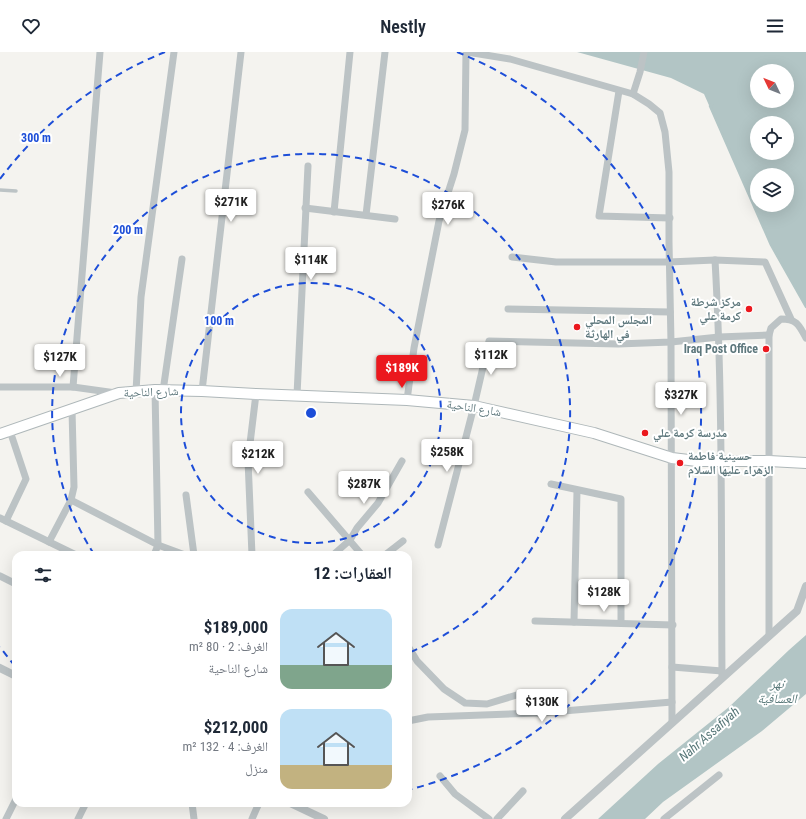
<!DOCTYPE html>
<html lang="ar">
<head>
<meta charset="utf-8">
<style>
	:root { --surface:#fff; --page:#f6f6f7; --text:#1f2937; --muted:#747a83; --accent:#eb181e }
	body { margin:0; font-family:"Roboto Condensed","Noto Naskh Arabic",sans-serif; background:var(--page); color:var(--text); direction:rtl; height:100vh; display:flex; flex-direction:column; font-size:15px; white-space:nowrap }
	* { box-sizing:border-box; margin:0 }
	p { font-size:13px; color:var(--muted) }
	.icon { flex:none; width:22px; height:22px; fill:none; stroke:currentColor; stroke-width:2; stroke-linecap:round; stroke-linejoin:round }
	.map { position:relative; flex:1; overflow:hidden; direction:ltr }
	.sheet { position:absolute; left:12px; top:499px; width:400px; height:256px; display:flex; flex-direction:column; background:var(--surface); border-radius:12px; box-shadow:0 4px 16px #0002; direction:rtl }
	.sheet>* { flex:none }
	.needle { width:26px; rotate:313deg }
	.tools { position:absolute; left:750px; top:12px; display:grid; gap:8px }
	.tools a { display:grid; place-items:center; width:44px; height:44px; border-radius:50%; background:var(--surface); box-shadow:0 4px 16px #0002; font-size:20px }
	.price { position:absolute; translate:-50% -34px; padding:0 9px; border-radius:4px; background:#fff; color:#222; font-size:13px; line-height:26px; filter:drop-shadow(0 1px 2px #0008) }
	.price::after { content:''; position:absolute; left:50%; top:24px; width:12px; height:9px; margin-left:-6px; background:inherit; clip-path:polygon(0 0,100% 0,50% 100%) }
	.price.current { background:var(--accent); color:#fff }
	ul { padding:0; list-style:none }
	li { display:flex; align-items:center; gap:12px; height:100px; padding:0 20px }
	li span { display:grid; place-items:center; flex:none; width:112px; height:80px; border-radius:12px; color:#555 }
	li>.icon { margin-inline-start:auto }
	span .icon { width:48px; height:48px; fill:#fffc; stroke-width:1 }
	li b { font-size:17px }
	h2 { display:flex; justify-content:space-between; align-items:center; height:48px; padding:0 20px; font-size:17px }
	header { display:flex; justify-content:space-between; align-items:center; height:52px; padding:0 20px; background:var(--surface); font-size:18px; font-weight:600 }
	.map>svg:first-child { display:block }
	.water { fill:#b2c5c5; fill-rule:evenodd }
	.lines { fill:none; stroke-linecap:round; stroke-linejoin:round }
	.stream { stroke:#b2c5c5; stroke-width:2.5 }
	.secondary-casing { stroke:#aeb7b9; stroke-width:12 }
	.service { stroke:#bcc3c5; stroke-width:3.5 }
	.minor { stroke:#bcc3c5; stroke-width:7 }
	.tertiary { stroke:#bcc3c5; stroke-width:8 }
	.secondary { stroke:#fff; stroke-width:10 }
	.ring { fill:none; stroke:#1d4ed8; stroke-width:2; stroke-dasharray:7 5 }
	.poi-dot { fill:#eb181e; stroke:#fff; stroke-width:1.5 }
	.labels { text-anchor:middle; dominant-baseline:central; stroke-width:4; stroke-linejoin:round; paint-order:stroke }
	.poi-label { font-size:12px; font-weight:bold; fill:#5d777c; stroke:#fff; text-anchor:start }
	.street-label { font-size:12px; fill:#5d777c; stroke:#fff }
	.water-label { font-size:13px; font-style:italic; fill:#587879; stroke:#fff }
	.centre { fill:#1d4ed8; stroke:#fff; stroke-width:2 }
	.ring-label { font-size:12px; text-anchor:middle; font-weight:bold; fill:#1d4ed8; stroke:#fff; stroke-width:4; stroke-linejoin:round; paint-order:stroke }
</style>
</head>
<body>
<header><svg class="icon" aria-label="menu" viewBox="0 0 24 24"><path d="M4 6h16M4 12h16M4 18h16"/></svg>Nestly<svg class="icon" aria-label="heart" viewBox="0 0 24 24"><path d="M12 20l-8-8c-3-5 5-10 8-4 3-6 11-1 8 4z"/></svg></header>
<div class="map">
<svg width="806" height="767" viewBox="0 0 806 767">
	<rect width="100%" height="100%" fill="#f4f3ef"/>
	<g class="water">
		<path d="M577,0H806V255L771,193L704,42L671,26ZM757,19H787V49H757ZM757,71H787V101H757ZM757,123H787V153H757Z"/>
		<polygon points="806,583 806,642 762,679 663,750 645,767 598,767 658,712 729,655 789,598"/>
	</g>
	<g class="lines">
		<polyline class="stream" points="712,52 710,54 771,193 806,255"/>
		<defs>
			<polyline id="secondary" points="0,382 119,341 155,338 202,339 256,342 407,348 474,354 594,381 672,406 697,409 769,409 806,411"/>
		</defs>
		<use href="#secondary" class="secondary-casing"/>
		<polyline class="service" points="0,138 16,139"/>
		<g class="minor">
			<polyline points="467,0 510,7 633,42 649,52 660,61 665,80 669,120 669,190 671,290 672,670"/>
			<polyline points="619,39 599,164 670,166"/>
			<polyline points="633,42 640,20 644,0"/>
			<polyline points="305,156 395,167"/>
			<polyline points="334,160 350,0"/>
			<polyline points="366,163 385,0"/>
			<polyline points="512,205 556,210 669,210 715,208 765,210 791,267"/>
			<path d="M715,208C723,347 721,486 722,625"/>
			<polyline points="508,257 670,260"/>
			<polyline points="0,335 73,335 116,341"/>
			<polyline points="73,335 100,0"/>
			<polyline points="163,339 182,207"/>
			<polyline points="202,339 241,0"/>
			<polyline points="136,340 141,245 174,0"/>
			<polyline points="297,343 308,114"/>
			<polyline points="407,348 414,296 439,169 454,122 465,78 466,0"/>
			<polyline points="72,358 74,435 71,448 158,493 185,503"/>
			<polyline points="551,432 621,447 621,571"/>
			<polyline points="308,440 362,503"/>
			<polyline points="186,443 194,503"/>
			<polyline points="0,466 76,503"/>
			<polyline points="6,469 26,427 10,379"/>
			<polyline points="49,490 71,448"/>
			<polyline points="438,493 474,354 489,289 618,292 671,290 719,285 769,283"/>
			<polyline points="154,503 158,493 155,338"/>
			<polyline points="252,503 248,408 256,342"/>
			<polyline points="333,503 350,488 357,476 378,451 402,409"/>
			<polyline points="385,503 403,489"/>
			<polyline points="0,524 16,532"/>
			<polyline points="535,569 673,573"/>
			<polyline points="574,570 577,439"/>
			<path d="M769,584V283L771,276L781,267C797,267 799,273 806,286"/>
			<polyline points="408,594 417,609 444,637 465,651 487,652 520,642 530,646 539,661"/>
			<polyline points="672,615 722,619"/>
			<polyline points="408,669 428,665 539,661 672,650"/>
			<polyline points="440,724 455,742 489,767"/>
			<polyline points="192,751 194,767"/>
			<polyline points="6,767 16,747"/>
			<polyline points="78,767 86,751"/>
			<polyline points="252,767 259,751"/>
			<polyline points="497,767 523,739"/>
			<polyline points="664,767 719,723"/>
		</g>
		<g class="tertiary">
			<polyline points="0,616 16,624"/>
			<polyline points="290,751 324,767"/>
			<polyline points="565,767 797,559 806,534"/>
		</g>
		<use href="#secondary" class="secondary"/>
	</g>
	<g class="ring">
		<circle cx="311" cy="361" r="130"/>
		<path d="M94 502A259 259 0 1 1 408 601"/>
		<path d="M15 614A389 389 0 0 1 0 595M0 127A389 389 0 0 1 165 0M457 0A389 389 0 0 1 408 738"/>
	</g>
	<g class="poi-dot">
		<circle cx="749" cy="257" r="4"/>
		<circle cx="577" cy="275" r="4"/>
		<circle cx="766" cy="297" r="4"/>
		<circle cx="645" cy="381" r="4"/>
		<circle cx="680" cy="411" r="4"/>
	</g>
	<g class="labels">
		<g class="poi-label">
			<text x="741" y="250" text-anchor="end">مركز شرطة<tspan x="741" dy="14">كرمة علي</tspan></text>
			<text x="585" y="268">المجلس المحلي<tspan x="585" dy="14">في الهارثة</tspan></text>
			<text x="758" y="297" text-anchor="end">Iraq Post Office</text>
			<text x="653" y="381">مدرسة كرمة علي</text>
			<text x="688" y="404">حسينية فاطمة<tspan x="688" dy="14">الزهراء عليها السلام</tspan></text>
		</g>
		<g class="street-label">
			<text transform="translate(151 340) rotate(-2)">شارع الناحية</text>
			<text transform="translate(474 356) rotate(9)">شارع الناحية</text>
		</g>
		<g class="water-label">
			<text x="777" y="631">نهر<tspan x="777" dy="15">العسافية</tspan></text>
			<text transform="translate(709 682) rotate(-41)">Nahr Assafiyah</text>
		</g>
	</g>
	<circle cx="311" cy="361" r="6" class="centre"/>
	<g class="ring-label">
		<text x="36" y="90">300 m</text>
		<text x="128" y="182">200 m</text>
		<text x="219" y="273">100 m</text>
	</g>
</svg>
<div class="tools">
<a><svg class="needle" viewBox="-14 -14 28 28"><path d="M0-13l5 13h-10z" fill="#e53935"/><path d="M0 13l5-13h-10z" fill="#747a83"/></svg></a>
<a><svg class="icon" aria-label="locate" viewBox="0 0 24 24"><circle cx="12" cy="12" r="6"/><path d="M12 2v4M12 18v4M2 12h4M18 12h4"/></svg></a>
<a><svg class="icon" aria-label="layers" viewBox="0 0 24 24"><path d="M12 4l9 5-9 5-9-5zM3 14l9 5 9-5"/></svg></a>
</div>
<b class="price" style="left:231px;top:171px">$271K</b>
<b class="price" style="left:448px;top:174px">$276K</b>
<b class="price" style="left:311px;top:229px">$114K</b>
<b class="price" style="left:491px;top:324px">$112K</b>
<b class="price" style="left:60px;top:326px">$127K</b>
<b class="price current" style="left:402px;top:337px">$189K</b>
<b class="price" style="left:681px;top:364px">$327K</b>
<b class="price" style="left:447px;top:421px">$258K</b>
<b class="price" style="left:258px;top:423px">$212K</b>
<b class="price" style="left:364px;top:453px">$287K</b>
<b class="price" style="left:604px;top:561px">$128K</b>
<b class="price" style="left:542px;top:671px">$130K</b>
<section class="sheet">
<h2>العقارات: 12<svg class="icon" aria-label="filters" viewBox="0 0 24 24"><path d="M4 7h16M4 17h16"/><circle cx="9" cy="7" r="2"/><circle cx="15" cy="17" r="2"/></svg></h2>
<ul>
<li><span style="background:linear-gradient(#bfe0f5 70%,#7fa58c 0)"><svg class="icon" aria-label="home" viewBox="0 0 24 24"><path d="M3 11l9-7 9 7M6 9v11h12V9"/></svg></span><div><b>$189,000</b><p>الغرف: 2 · 80 m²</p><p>شارع الناحية</p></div></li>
<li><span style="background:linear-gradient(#bfe0f5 70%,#c2b280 0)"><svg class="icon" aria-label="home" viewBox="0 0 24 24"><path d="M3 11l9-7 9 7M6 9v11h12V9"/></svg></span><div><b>$212,000</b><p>الغرف: 4 · 132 m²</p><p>منزل</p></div></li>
</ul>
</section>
</div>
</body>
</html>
